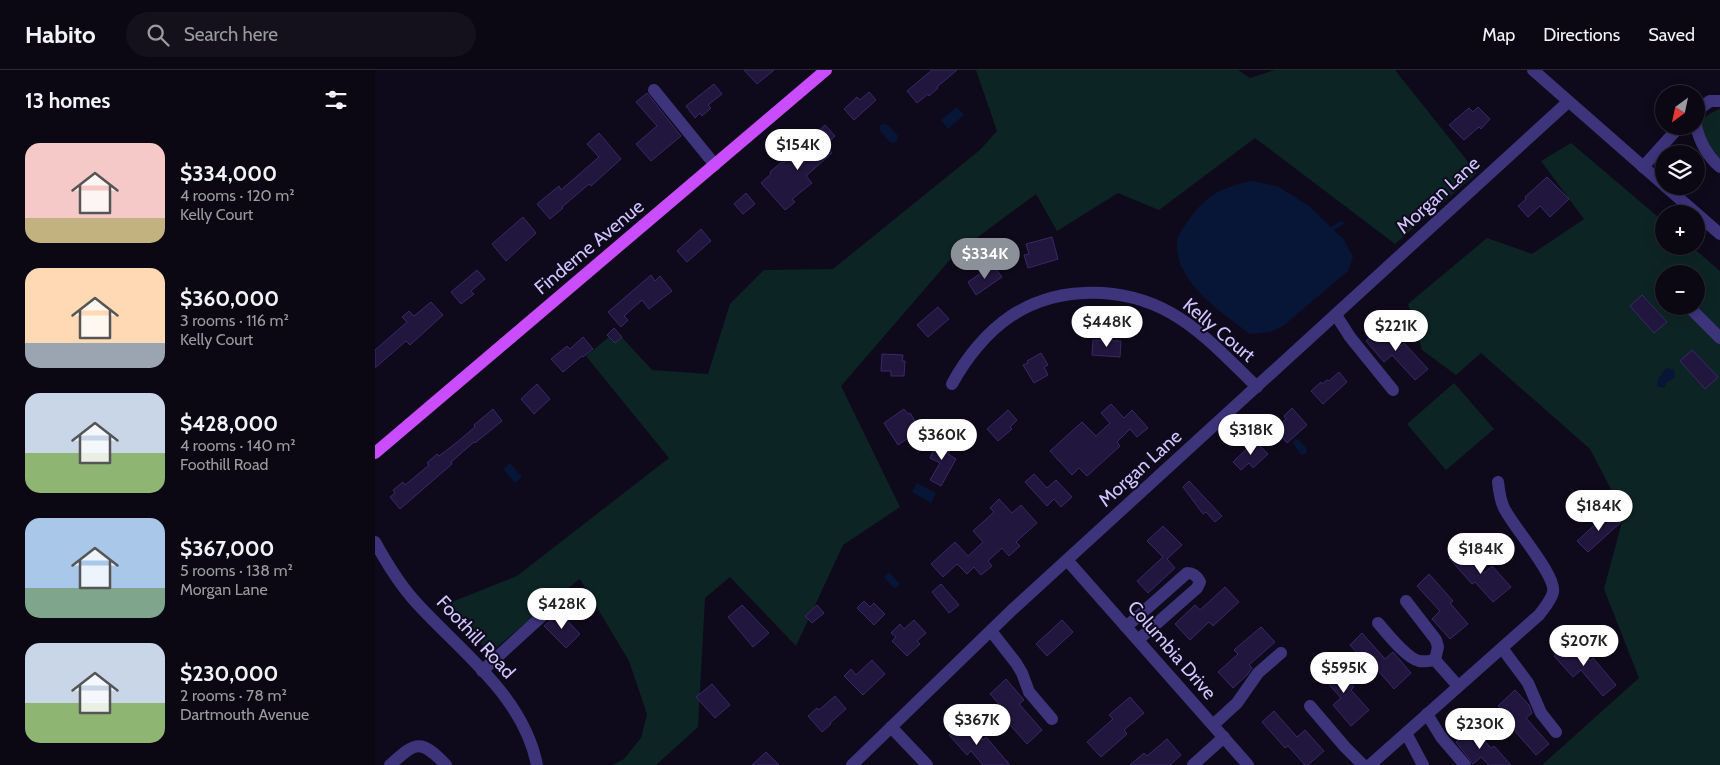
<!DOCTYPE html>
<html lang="en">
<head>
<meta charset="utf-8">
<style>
	:root { --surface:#0b0814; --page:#14111d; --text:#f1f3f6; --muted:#9a9aa0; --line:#2b2934; --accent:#8c9099 }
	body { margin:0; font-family:Cabin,sans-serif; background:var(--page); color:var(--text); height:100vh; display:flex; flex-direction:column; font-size:19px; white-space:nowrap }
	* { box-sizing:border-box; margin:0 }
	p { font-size:16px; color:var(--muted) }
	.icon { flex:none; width:28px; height:28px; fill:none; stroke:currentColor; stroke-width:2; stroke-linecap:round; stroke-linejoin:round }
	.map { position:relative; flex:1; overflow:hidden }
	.details { display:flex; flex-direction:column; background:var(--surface); width:375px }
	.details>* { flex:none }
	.needle { width:32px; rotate:213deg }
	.tools { position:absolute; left:1280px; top:15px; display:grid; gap:10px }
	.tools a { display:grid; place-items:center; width:50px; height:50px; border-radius:50%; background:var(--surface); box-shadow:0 2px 12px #0003,0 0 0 1px var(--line); font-size:25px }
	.price { position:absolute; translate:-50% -42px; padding:0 11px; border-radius:18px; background:#fff; color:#222; font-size:16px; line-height:32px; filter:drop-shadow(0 1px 2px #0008) }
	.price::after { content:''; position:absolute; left:50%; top:30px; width:15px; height:11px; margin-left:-8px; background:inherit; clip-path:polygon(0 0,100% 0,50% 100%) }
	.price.on { background:var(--accent); color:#fff }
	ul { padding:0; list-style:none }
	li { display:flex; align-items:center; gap:15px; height:125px; padding:0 25px }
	li span { display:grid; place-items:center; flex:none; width:140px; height:100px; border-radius:15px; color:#555 }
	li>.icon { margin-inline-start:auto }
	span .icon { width:60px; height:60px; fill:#fffc; stroke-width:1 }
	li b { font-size:21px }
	h2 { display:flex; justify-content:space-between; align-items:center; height:60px; padding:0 25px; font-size:21px }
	header { display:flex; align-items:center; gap:30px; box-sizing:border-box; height:70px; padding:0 25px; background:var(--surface); border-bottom:1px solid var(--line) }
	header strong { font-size:24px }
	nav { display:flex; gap:28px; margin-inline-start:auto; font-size:18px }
	.search { width:350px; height:45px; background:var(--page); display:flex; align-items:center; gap:12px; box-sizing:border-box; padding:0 18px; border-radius:28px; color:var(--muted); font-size:19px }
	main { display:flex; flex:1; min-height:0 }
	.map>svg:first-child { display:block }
	.green { fill:#0d2425; fill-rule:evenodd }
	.water { fill:#071537 }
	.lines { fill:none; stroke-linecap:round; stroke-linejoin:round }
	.stream { stroke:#071537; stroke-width:4 }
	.building { fill:#21163d; stroke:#3a2869 }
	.minor { stroke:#3d347c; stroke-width:12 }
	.major { stroke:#ca4cff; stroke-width:12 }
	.labels { text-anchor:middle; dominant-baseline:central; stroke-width:4; stroke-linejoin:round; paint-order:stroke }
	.street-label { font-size:19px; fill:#d0c5ff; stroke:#0f0a1b }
</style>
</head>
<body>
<header>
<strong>Habito</strong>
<div class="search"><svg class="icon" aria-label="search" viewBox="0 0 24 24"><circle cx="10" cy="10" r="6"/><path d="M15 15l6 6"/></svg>Search here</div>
<nav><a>Map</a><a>Directions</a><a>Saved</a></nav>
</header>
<main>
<section class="details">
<h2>13 homes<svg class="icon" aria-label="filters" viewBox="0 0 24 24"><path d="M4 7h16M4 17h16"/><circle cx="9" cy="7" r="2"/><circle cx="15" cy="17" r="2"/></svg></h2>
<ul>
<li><span style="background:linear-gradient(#f6c9c9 75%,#c2b280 0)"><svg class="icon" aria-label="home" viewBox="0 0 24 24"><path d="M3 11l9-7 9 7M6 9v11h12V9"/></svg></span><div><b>$334,000</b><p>4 rooms · 120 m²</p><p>Kelly Court</p></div></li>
<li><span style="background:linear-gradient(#ffd9b3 75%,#9aa5b1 0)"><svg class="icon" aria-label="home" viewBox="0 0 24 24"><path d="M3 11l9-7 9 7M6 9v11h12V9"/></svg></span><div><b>$360,000</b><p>3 rooms · 116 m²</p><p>Kelly Court</p></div></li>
<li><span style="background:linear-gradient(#c9d6e8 60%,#8fb573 0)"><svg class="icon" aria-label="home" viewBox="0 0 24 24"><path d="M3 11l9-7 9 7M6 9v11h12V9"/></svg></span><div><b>$428,000</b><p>4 rooms · 140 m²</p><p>Foothill Road</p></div></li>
<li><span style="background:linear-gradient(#a9c7e8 70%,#7fa58c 0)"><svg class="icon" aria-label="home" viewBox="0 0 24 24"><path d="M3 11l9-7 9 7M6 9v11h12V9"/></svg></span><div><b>$367,000</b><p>5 rooms · 138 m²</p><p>Morgan Lane</p></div></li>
<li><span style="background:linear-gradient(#c9d6e8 60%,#8fb573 0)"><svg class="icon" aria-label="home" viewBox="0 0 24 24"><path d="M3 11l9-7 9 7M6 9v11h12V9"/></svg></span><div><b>$230,000</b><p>2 rooms · 78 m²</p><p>Dartmouth Avenue</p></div></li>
</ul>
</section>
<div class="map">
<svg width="1345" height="695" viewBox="0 0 1345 695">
	<rect width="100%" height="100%" fill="#0f0a1b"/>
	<g class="green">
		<polygon points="601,0 863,0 875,8 900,0 1020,0 1102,103 1020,174 880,68 784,140 743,123 682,161 661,124 580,184 466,316 525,437 468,475 421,576 355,507 330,528 323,657 281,695 237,695 249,689 266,668 272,644 254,591 205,509 181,527 115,583 69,535 142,506 294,388 211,286 241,261 277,300 333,304 355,234 389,200 458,199 605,80 622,61"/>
		<path d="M1345,39V88L1342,89C1330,69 1313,50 1345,39Z"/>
		<path d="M1196,73L1289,152V176H1316L1345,201V695H1167L1264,608L1229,519L1249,444L1215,379L1106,283L1081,305L1047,280L1033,234L1112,168L1157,184L1209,149L1166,91ZM1289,204H1321V236H1289Z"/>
		<polygon points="1079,313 1119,359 1071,400 1032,354"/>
	</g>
	<g class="water">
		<polygon points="582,37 589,45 573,59 566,50"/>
		<polygon points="508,54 513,55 523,66 522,70 519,73 515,72 505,61 505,56"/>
		<path d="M876,111L902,116L933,135L969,170L978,187L973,201L908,256L896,262L875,264C847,243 798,211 802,171C803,163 811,154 815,148C834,123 846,118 876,111Z"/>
		<polygon points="602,184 605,184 608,187 608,190 599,200 596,200 593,197 593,194"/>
		<polygon points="1291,298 1299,299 1300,308 1293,311 1289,318 1282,316 1283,309"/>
		<polygon points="920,369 924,370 932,379 931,384 926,385 918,373"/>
		<polygon points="135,393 147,407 140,413 128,399"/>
		<polygon points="542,413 561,423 556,433 537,422"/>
		<polygon points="514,502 525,514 519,519 509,507"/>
	</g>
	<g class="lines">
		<polyline class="stream" points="954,160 967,153"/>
	</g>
	<g class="building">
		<polygon points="369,0 399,0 382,14"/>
		<polygon points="557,0 582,0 562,17 563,18 554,26 553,24 542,33 532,21"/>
		<polygon points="339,14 347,24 333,35 336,38 327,46 325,43 320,48 311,36"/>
		<polygon points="494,22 501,30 479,50 469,39 482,27 485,30"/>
		<polygon points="272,23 306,66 276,91 261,74 282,56 261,32"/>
		<polygon points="1103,37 1115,49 1106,59 1104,57 1089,70 1074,55 1094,38 1098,42"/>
		<polygon points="450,55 460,66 450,75 457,83 431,106 437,113 417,129 420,132 410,140 386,113 396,104 395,102 407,92 408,93 415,88 423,96 437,86 432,79 436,75 433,70"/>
		<polygon points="224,63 246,89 216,116 214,114 187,137 188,138 175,149 162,134 184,116 186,120 224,87 212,74"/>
		<polygon points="1172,107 1194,129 1175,147 1165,136 1153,147 1143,136 1151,129 1150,127"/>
		<polygon points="371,123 380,134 368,144 359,134"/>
		<polygon points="148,147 161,163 131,191 117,174"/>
		<polygon points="326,159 336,171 312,192 302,181"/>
		<polygon points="677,167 683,189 653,198 649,185 654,184 651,174"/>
		<polygon points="618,195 627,207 601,225 593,212"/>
		<polygon points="102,200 110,209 96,221 99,224 86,234 76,222"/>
		<polygon points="276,205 280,211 285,206 297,221 274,239 267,230 249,246 253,250 246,257 233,242"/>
		<polygon points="1267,225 1292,252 1279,263 1255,236"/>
		<polygon points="56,232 68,245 35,275 31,271 0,298 0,280 32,252 27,247 34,241 39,246"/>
		<polygon points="563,237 574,249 553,267 542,255"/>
		<polygon points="1008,255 1026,276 1029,273 1053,299 1040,310 1017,285 1009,292 991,271"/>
		<polygon points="239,258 247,267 240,273 232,265"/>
		<polygon points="208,267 218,279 208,287 207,286 188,302 176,289 192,276 195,279"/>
		<polygon points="718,270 746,271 745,287 717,285"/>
		<polygon points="1317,280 1343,307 1330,319 1305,291"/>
		<polygon points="666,283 673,295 669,297 673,305 659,313 648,295 653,293 652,291"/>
		<polygon points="507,284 528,285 527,291 530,291 529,306 516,306 516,301 506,301"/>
		<polygon points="964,302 972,312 948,334 936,321 946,312 947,314 952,310 954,311"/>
		<polygon points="162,314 175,329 159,344 146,329"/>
		<polygon points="736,334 749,348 757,340 773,358 762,367 755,359 742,372 745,376 712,406 704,398 697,405 675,381 707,352 721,366 735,353 726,343"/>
		<polygon points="917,338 932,355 912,373 900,359 911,349 909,346"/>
		<polygon points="118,339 127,351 100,373 99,372 76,392 77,394 25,439 15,427 20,423 18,420 28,412 30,415 35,411 54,395 52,393 62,384 64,386 81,373 100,357 99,355"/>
		<polygon points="529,339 533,344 535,343 543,356 534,362 536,366 523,375 509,353"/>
		<polygon points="633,340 642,350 635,357 637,359 623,371 612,359"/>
		<polygon points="565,367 578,374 573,384 581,389 566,416 555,410 565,393 555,388"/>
		<polygon points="880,371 893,384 878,398 874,393 866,400 858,392"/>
		<polygon points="659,404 672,418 681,410 697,427 686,437 679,429 672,436 650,412"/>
		<polygon points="814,411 847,446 840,452 831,442 828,444 808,417"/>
		<polygon points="624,429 637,443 646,435 662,453 641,472 645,476 634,486 627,478 613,491 617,496 606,505 599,497 592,504 582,494 568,507 556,494 580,472 593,486 608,472 598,461 619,442 615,438"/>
		<polygon points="1235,441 1246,452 1213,482 1202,471"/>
		<polygon points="788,456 807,475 792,489 800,498 773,523 762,511 788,487 772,471"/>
		<polygon points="1086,477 1109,503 1117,496 1136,517 1118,532 1100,512 1097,514 1074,488"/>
		<polygon points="1054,504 1078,531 1075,533 1093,554 1075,569 1057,549 1065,541 1042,516"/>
		<polygon points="566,514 584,535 574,543 557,522"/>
		<polygon points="850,517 864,532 838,556 834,552 815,570 800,554 820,535 825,540"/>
		<polygon points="489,531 495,537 499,533 510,544 499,555 482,538"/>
		<polygon points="367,535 394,563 378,577 353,547"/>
		<polygon points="442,535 449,543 437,553 430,546"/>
		<polygon points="184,542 205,564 191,578 169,556"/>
		<polygon points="539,550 551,563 542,571 545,574 532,586 517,571 521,567 516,563 525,554 529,559"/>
		<polygon points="687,550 698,562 672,586 661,574"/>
		<polygon points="886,557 900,572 874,595 877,598 872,605 858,618 843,602 863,584 859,580"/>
		<polygon points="987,563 1010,589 1018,582 1036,603 1019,619 1001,598 998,601 975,575"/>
		<polygon points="1197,570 1215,591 1218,588 1241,615 1228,626 1206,600 1198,607 1179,586"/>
		<polygon points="497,590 510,604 488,625 469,606 476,599 481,605"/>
		<polygon points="956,591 979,617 976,620 994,640 976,656 958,635 966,628 943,602"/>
		<polygon points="631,609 649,630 644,634 667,660 652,674 628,647 632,643 615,624"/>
		<polygon points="337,614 355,635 340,648 321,627"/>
		<polygon points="1140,620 1154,635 1157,643 1151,648 1174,674 1161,685 1138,659 1141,656 1123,636"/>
		<polygon points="460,626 471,639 455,653 456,654 447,662 433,646 442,638 444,640"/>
		<polygon points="755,627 769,643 749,660 752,664 726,687 712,672 738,649 734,645"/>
		<polygon points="899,641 922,667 930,660 949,681 933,695 930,695 913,676 910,678 887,652"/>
		<polygon points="590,650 608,670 611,667 635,695 608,695 596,681 592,685 574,665"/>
		<polygon points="1098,658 1116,678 1119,676 1136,695 1114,695 1106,687 1098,694 1081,672"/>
		<polygon points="792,669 806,685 795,695 755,695 769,683 772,686"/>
		<polygon points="391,682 404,695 377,695"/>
	</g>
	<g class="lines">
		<g class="minor">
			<polyline points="1158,0 1289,115"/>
			<polyline points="279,20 340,95"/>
			<polyline points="1321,41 1335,31 1345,31"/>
			<path d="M1321,55C1324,71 1333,87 1345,97"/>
			<polyline points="1268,97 1305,56"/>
			<polyline points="1290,116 1345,164"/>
			<polyline points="1313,236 1345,268"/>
			<polyline points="961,245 975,267 1018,320"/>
			<path d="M577,314C591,288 612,262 636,246C683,215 748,216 796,243C828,261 855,291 882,317"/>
			<path d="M0,472C11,492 23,512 38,529C83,580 148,624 162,695"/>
			<polyline points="692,490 873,695"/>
			<polyline points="1031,531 1061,570 1063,577 1060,590 1083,616"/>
			<path d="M1003,553C1012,563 1031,588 1044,591C1050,592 1054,591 1060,590"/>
			<path d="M751,557L812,503C819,503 822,506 825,512L822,518L763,570"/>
			<polyline points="616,561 641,593 647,603 654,622 677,649"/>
			<polyline points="1127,578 1153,613 1166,643 1181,662"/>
			<polyline points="107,601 178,536"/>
			<polyline points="935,636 970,677 988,695"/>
			<polyline points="1052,644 1066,667 1090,695"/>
			<polyline points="838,655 862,633 883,603 906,583"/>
			<polyline points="516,657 552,695"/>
			<polyline points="1031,663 1048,695"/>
			<path d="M15,695C41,672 45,668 71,695"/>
			<polyline points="477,695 637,540 1193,32"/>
			<polyline points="818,695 849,667"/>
			<path d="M995,695L1164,545C1169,538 1176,531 1178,522C1182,506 1138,457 1129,438C1125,430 1124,421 1123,412"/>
		</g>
		<polyline class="major" points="0,383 451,0"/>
	</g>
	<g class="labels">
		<g class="street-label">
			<text transform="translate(1063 125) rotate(-42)">Morgan Lane</text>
			<text transform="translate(214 177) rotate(-40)">Finderne Avenue</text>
			<text transform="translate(844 260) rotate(40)">Kelly Court</text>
			<text transform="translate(765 398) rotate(-42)">Morgan Lane</text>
			<text transform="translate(101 567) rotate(47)">Foothill Road</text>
			<text transform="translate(797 580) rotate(49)">Columbia Drive</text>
		</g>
	</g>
</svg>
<div class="tools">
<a><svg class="needle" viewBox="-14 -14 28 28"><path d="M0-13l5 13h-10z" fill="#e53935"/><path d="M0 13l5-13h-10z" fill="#9a9aa0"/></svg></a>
<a><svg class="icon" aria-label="layers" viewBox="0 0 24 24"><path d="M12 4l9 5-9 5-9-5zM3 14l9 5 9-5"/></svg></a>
<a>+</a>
<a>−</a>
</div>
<b class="price" style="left:423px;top:101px">$154K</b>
<b class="price on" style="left:610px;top:210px">$334K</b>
<b class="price" style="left:732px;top:278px">$448K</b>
<b class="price" style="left:1021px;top:282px">$221K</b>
<b class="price" style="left:876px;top:386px">$318K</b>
<b class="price" style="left:567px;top:391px">$360K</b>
<b class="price" style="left:1224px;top:462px">$184K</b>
<b class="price" style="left:1106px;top:505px">$184K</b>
<b class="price" style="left:187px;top:560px">$428K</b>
<b class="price" style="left:1209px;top:597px">$207K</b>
<b class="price" style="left:969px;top:624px">$595K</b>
<b class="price" style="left:602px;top:676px">$367K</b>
<b class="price" style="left:1105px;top:680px">$230K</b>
</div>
</main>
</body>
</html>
